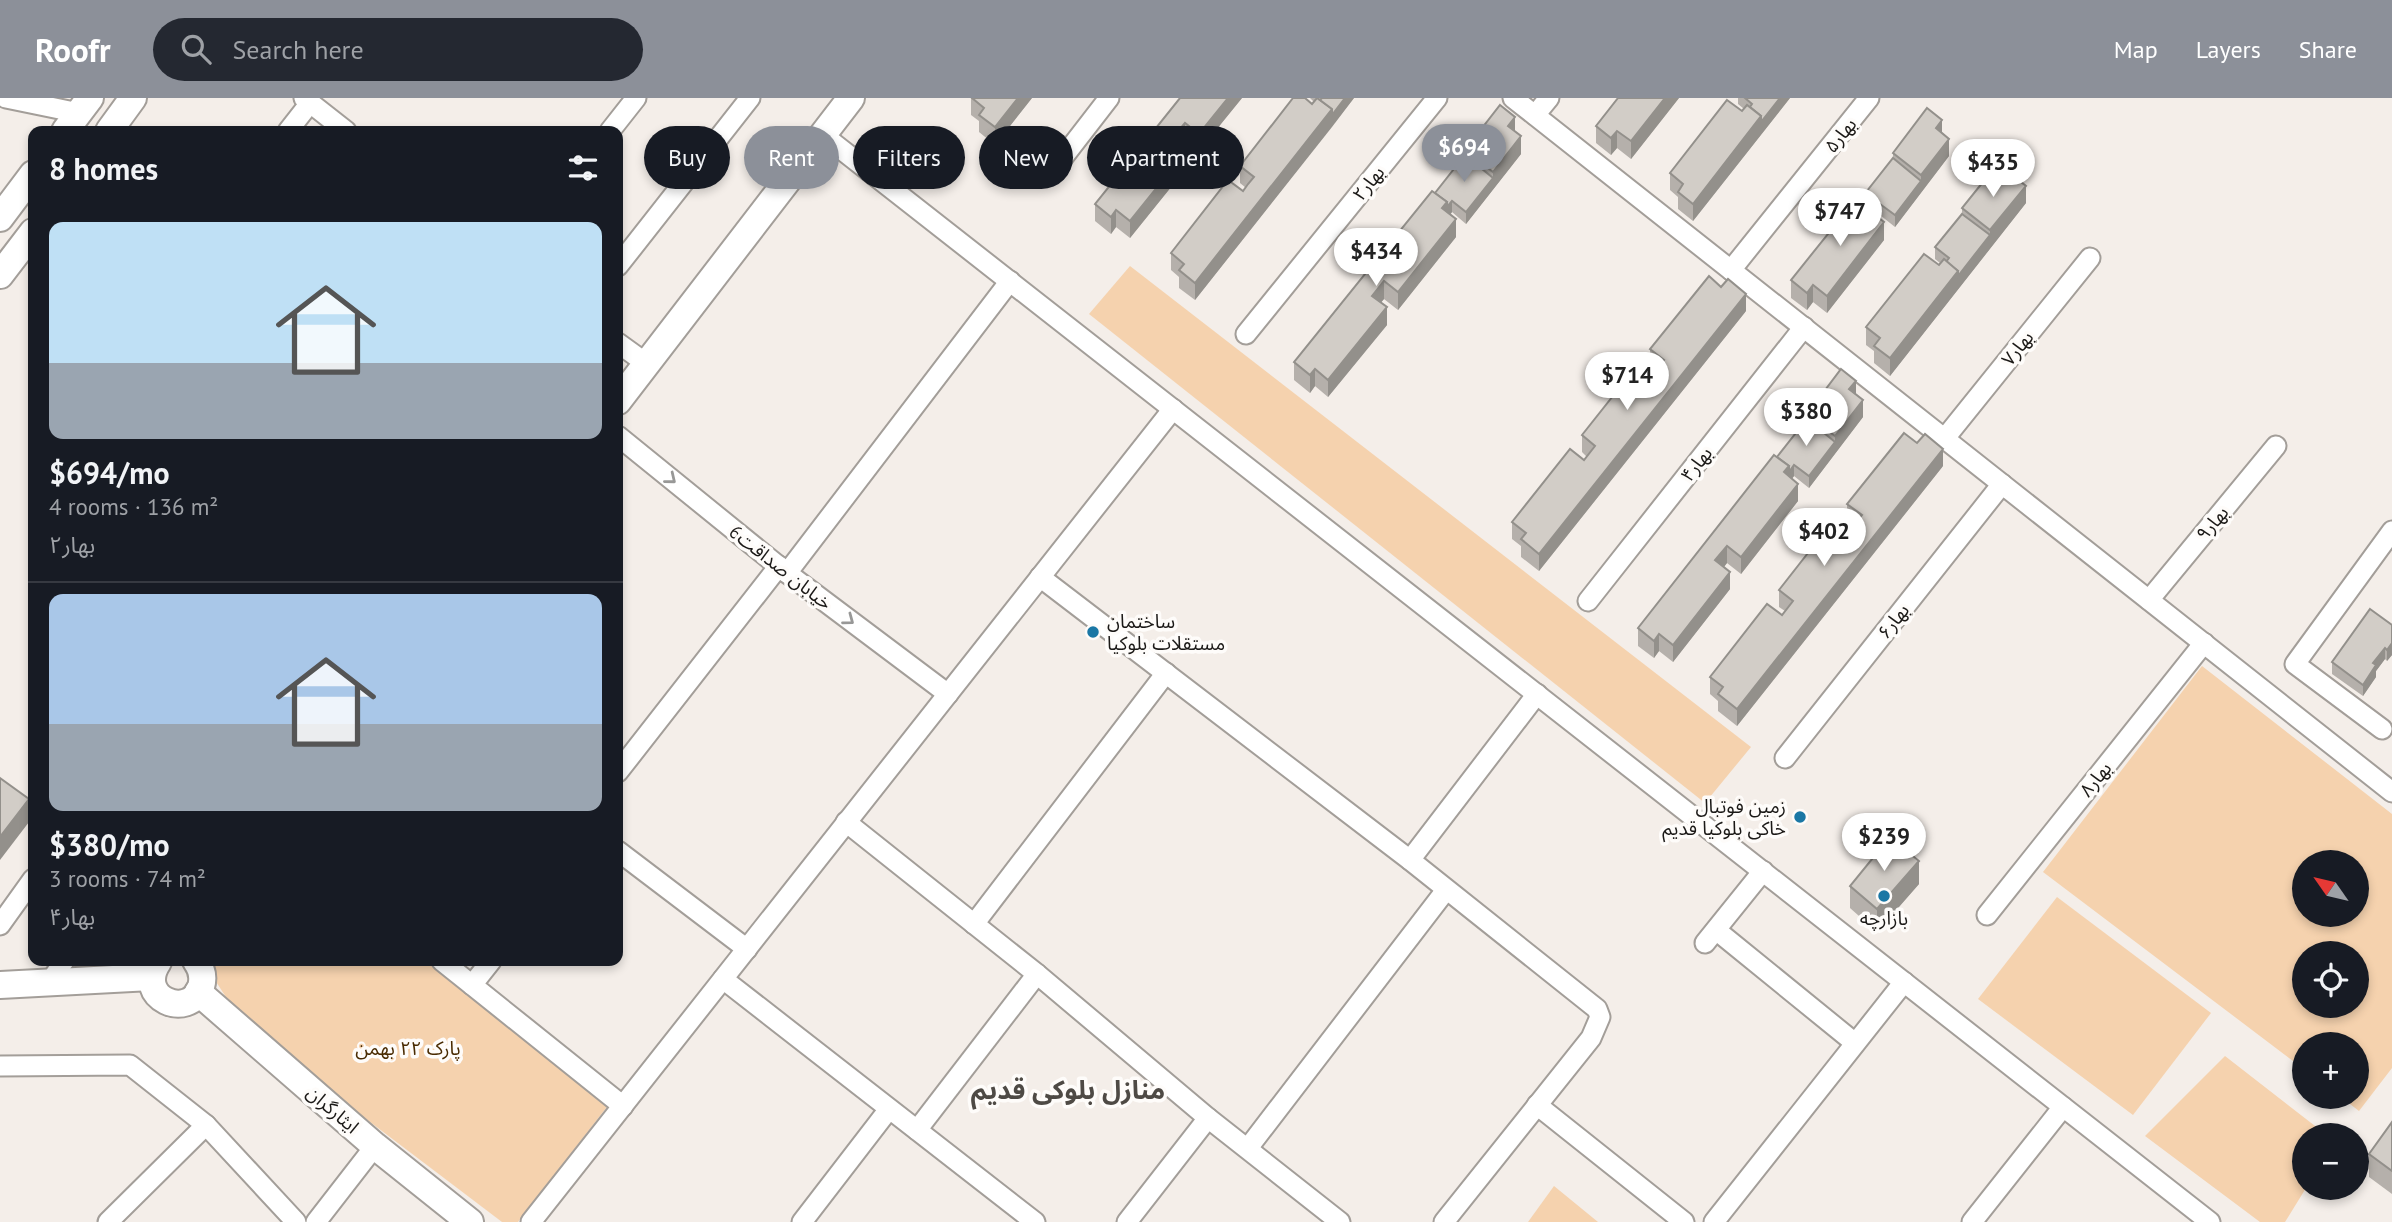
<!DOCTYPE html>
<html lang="en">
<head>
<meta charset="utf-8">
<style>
	:root { --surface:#171b24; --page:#242831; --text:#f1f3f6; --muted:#9ea1a6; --line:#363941; --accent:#8c9099 }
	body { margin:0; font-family:"PT Sans","Noto Sans Arabic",sans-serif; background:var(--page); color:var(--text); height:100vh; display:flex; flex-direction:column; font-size:26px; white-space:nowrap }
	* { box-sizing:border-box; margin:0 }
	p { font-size:23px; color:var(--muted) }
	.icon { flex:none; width:38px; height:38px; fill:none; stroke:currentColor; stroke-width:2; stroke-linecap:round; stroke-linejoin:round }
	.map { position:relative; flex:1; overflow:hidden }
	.panel { position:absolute; left:28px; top:28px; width:595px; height:840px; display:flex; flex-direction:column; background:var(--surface); border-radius:14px; box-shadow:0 4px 10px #0003 }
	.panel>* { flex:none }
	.guide { position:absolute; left:644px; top:28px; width:665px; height:63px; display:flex; gap:14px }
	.needle { width:46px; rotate:304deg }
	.buttons { position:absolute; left:2292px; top:752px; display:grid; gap:14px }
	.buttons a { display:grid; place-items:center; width:77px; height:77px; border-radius:50%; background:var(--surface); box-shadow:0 4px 10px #0003; font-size:35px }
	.price { position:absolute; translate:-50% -60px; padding:0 16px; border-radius:24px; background:#fff; color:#222; font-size:23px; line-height:46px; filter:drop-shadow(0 2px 4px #0008) }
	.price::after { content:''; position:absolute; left:50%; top:42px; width:21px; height:16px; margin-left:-10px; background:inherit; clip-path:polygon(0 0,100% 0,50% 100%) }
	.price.on { background:var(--accent); color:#fff }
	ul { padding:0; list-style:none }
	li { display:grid; align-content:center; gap:14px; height:371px; padding:0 21px }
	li+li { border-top:2px solid var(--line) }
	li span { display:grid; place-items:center; height:217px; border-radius:14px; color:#555 }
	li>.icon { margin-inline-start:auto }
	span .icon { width:126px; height:126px; fill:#fffc; stroke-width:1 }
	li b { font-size:30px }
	h2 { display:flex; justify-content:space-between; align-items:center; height:84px; padding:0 21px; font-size:30px }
	.chip { padding:0 24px; border-radius:32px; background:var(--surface); box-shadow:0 4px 10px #0003; font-size:24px; line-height:63px }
	.chip.on { background:var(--accent); color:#fff }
	header { display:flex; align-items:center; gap:42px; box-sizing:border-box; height:98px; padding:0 35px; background:var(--accent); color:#fff }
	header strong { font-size:33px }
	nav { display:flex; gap:38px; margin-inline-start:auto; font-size:24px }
	.search { width:490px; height:63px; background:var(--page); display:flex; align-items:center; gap:18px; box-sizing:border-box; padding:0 24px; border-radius:38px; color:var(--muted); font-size:26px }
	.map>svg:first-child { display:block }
	.green { fill:#f5d2ae; fill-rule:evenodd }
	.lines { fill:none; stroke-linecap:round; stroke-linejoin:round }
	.street-casing { stroke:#a39e99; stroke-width:23 }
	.secondary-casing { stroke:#a39e99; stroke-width:30 }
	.street { stroke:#fff; stroke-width:19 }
	.secondary { stroke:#fff; stroke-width:26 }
	.wall { fill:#b5b0ab }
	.shaded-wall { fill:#93908b }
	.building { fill:#d2cdc7; stroke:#93908b; stroke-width:2 }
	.oneway { stroke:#989897 }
	.poi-dot { fill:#1a77a5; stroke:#fefcfa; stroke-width:2.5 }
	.labels { text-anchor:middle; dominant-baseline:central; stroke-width:7; stroke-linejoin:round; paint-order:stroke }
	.street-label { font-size:19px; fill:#1b1917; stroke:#fefcfa }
	.poi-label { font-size:19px; fill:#1b1917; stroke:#fefcfa; text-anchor:start }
	.park-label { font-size:19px; fill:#492b02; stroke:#fefcfa }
	.district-label { font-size:26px; font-weight:bold; fill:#4e4a45; stroke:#fefcfa }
</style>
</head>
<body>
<header>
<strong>Roofr</strong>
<div class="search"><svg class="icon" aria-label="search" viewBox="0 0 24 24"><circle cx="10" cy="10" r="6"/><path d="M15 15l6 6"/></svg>Search here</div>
<nav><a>Map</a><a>Layers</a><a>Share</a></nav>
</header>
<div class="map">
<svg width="2392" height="1124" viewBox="0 0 2392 1124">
	<rect width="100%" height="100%" fill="#f4eee9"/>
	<g class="green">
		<polygon points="1130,168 1751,649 1705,705 1089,216"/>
		<path d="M2202,568L2392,716V970L2359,1013L2341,999H2357V947H2305V972L2043,774ZM2305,765H2357V817H2305ZM2305,856H2357V908H2305Z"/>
		<polygon points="2057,799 2211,915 2133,1017 1978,901"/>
		<polygon points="217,863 429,863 610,1005 518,1124 502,1124 283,958 235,913 211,876"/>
		<polygon points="2225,958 2328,1038 2305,1038 2306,1090 2285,1124 2260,1124 2145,1038"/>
		<polygon points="1554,1088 1598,1124 1528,1124"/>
	</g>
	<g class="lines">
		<defs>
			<g id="street">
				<polyline points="6,0 79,15"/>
				<polyline points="304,0 346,33"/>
				<polyline points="1513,0 2392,694"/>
				<polyline points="1535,17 1549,0"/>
				<polyline points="288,33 310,5"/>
				<polyline points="610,33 636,0"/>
				<polyline points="823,37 2210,1124"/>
				<polyline points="1051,75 1109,0"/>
				<polyline points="618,168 750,0"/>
				<polyline points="1731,172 1869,0"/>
				<polyline points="1246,236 1437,0"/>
				<polyline points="618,245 647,266"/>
				<polyline points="618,338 787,475 948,596"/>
				<polyline points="1945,340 2090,160"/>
				<polyline points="787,475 1010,183"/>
				<polyline points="1040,479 1410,762 1597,911 1600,919 1591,940 1444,1124"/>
				<polyline points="2149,502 2276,348"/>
				<polyline points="1588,503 1804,229"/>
				<polyline points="2382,631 2295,566 2392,433"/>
				<polyline points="1785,660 2002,386"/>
				<polyline points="618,674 779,468"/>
				<polyline points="846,724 1037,876 1208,1020 1340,1124"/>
				<polyline points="618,753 747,851"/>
				<polyline points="1410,762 1537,596"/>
				<polyline points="1987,817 2204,545"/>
				<polyline points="974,826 1166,575"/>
				<polyline points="0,827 33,781"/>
				<polyline points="1716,832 1855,945"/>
				<polyline points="1705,845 1763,773"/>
				<polyline points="442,863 623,1008"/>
				<polyline points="723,881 1035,1124"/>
				<polyline points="50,884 64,863"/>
				<polyline points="472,887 491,863"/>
				<polyline points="0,968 130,967 206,1027 296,1124"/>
				<polyline points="1537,1007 1684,1124"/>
				<polyline points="917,1032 1037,876"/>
				<polyline points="1248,1050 1446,792"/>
				<polyline points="108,1124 206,1027"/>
				<polyline points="316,1124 375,1048"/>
				<polyline points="531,1124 1173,311"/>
				<polyline points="802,1124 889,1011"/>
				<polyline points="1127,1124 1208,1020"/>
				<polyline points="1714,1124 1904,884"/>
				<polyline points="1972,1124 2063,1009"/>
			</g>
			<g id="secondary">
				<polyline points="65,33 90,0"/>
				<polyline points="109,33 133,0"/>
				<polyline points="0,120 33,76"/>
				<polyline points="0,177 33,134"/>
				<polyline points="618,303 851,0"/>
				<path d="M158,864C134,900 189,923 201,889C204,879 202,871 196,863"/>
				<polyline points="0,887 151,879"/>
				<polyline points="198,894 375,1048 470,1124"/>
			</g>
		</defs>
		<use href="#street" class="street-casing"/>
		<use href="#secondary" class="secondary-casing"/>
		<use href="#street" class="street"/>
		<use href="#secondary" class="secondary"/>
	</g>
	<g class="wall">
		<polygon points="971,0 1032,0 995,47 979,34 979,23 971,17"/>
		<polygon points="1180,0 1242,0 1199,53 1185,42 1182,46 1188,68 1130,140 1116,129 1111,136 1095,123 1095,106"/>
		<polygon points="1310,0 1354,0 1195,202 1179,190 1179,179 1171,172 1171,155 1243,93 1246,90 1240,85 1240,68 1312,6 1314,4"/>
		<polygon points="1618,0 1679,0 1631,61 1617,50 1611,57 1596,45 1596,28"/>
		<polygon points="1738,0 1790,0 1693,123 1678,111 1678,99 1670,92 1670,75 1742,13 1744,11 1738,6"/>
		<polygon points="1515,33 1521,56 1466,126 1452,114 1450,117 1456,139 1398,212 1384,201 1381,204 1387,227 1328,299 1315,288 1310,295 1294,282 1294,264 1435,95 1465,57 1465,52"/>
		<polygon points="1942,35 1949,58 1895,129 1880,117 1878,120 1884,142 1827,215 1813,204 1807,212 1791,200 1791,182 1863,98 1893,60 1893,55"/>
		<polygon points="2026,105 1890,278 1874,265 1874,253 1866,247 1866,229 1940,165 1935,161 1935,149 1962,116 1962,110"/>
		<polygon points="1746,213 1539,473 1521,459 1521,448 1512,441 1512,424 1584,362 1587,359 1582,354 1582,337 1654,275 1656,273 1650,268 1650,251"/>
		<polygon points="1856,296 1863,319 1809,390 1794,378 1792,381 1798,403 1741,476 1727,465 1724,469 1730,491 1673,564 1659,553 1654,560 1638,548 1638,530 1777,359 1807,321 1807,316"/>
		<polygon points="1943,368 1737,628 1718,613 1718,603 1710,596 1710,579 1782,517 1785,513 1779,509 1779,492 1853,428 1847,423 1847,406"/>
		<polygon points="2392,527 2392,557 2387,563 2385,561 2376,573 2376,579 2363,598 2332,576 2332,564"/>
		<polygon points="1919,786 1877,834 1850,810 1850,788"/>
		<polygon points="2392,1024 2392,1096 2369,1079 2369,1056"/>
	</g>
	<g class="shaded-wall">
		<polygon points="1018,0 1032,0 995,47 995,29"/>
		<polygon points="1228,0 1242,0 1199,53 1199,36"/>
		<polygon points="1345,0 1354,0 1332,29 1332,17"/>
		<polygon points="1665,0 1679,0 1631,61 1631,43"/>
		<polygon points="1780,0 1790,0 1693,123 1693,106 1761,18"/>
		<polygon points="1332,11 1332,29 1195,202 1195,185"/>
		<polygon points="1515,19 1515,36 1508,28"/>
		<polygon points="1942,22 1942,39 1936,30"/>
		<polygon points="1185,25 1185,42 1173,57 1173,39"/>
		<polygon points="1617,33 1617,50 1611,57 1611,40"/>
		<polygon points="1521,38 1521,56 1466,126 1466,114 1493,80 1493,74"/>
		<polygon points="1949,41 1949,58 1895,129 1895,117 1921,83 1921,77"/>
		<polygon points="1188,51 1188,68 1130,140 1130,123"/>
		<polygon points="2026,88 2026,105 1890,278 1890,260 1958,173 1990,137 1990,132"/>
		<polygon points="1452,103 1452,114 1442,127 1442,110 1447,104"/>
		<polygon points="1880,106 1880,117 1870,130 1870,113 1875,107"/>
		<polygon points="1116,112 1116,129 1111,136 1111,119"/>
		<polygon points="1456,121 1456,139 1398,212 1398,194"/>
		<polygon points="1884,124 1884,142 1827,215 1827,198"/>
		<polygon points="1384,183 1384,201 1372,215 1372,198"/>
		<polygon points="1813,187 1813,204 1807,212 1807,195"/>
		<polygon points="1746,196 1746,213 1539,473 1539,456"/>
		<polygon points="1387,209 1387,227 1328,299 1328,282"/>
		<polygon points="1315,271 1315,288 1310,295 1310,277"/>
		<polygon points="1856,283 1856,300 1849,291"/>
		<polygon points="1863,302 1863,319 1809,390 1809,378 1835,344 1835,338"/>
		<polygon points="1943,351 1943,368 1737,628 1737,611"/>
		<polygon points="1794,367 1794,378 1784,391 1784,374 1789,368"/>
		<polygon points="1798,386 1798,403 1741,476 1741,459"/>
		<polygon points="1727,448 1727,465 1715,480 1715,462"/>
		<polygon points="1730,474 1730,491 1673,564 1673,547"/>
		<polygon points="1659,536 1659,553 1654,560 1654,543"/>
		<polygon points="2392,545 2392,557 2387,563 2387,552"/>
		<polygon points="2385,550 2385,561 2376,573 2376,579 2363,598 2363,587 2373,565"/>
		<polygon points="29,701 29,724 0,762 0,739"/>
		<polygon points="1919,763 1919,786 1877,834 1877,811"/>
	</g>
	<g class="building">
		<polygon points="972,0 1018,0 995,29 979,17 984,10"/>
		<polygon points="1180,0 1228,0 1199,36 1185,25 1173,39 1188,51 1130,123 1116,112 1111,119 1095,106"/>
		<polygon points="1293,0 1305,0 1312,6 1317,0 1332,11 1195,185 1179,172 1184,166 1171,155 1228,82 1243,93 1248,86 1254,79 1240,68"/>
		<polygon points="1322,0 1345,0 1332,17 1332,11 1320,2"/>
		<polygon points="1618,0 1665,0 1631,43 1617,33 1611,40 1596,28"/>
		<polygon points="1745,0 1780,0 1761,24 1761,18 1750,9 1752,6"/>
		<polygon points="1727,2 1742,13 1747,7 1761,18 1693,106 1678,94 1683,86 1670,75"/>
		<polygon points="1500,7 1515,19 1508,28 1521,38 1493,74 1465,52"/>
		<polygon points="1927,10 1942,22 1936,30 1949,41 1921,77 1893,55"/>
		<polygon points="1465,57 1493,80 1466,114 1452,103 1447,109 1447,104 1435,95"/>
		<polygon points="1893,60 1921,83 1895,117 1880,106 1875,112 1875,107 1863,98"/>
		<polygon points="1991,74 2004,84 2011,76 2026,88 1990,132 1962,110"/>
		<polygon points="1432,93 1447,104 1442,110 1456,121 1398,194 1384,183 1372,198 1387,209 1328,282 1315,271 1310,277 1294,264"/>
		<polygon points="1860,96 1875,107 1870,113 1884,124 1827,198 1813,187 1807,195 1791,182"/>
		<polygon points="1962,116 1990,137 1958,178 1958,173 1946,164 1949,160 1935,149"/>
		<polygon points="1924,156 1939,167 1944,161 1958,173 1890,260 1874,248 1880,240 1866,229"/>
		<polygon points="1709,178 1721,189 1728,181 1746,196 1539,456 1521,441 1526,435 1512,424 1570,351 1584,362 1595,348 1582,337 1640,264 1654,275 1664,262 1650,251"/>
		<polygon points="1841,271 1856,283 1849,291 1863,302 1835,338 1807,316"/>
		<polygon points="1807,321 1835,344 1809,378 1794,367 1789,374 1789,368 1777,359"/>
		<polygon points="1904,335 1917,345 1925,336 1943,351 1737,611 1718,596 1723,589 1710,579 1767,506 1782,517 1793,503 1779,492 1837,418 1852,430 1856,424 1862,417 1847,406"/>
		<polygon points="1774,357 1789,368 1784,374 1798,386 1741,459 1727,448 1715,462 1730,474 1673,547 1659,536 1654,543 1638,530"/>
		<polygon points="2370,511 2392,527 2392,545 2387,552 2385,550 2373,565 2376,567 2363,587 2332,564"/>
		<polygon points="0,680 29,701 0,739"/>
		<polygon points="1890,739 1919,763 1877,811 1850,788"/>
		<polygon points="2392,1024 2392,1073 2369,1056"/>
	</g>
	<defs><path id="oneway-chevron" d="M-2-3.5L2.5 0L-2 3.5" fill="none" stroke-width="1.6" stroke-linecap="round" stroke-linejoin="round" transform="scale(1.75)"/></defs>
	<g class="oneway">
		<use href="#oneway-chevron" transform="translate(671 381) rotate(39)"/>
		<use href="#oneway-chevron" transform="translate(849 522) rotate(37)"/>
	</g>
	<g class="poi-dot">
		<circle cx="1093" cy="534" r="7"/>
		<circle cx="1800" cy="719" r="7"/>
		<circle cx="1884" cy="798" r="7"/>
	</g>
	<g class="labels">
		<g class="street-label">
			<text transform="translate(1840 37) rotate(-51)">بهار۵</text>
			<text transform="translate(1368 85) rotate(-51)">بهار۲</text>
			<text transform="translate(2017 250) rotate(-51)">بهار۷</text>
			<text transform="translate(1696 366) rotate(-52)">بهار۴</text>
			<text transform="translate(2212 425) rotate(-50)">بهار۹</text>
			<text transform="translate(781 469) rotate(38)">خیابان صداقت6</text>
			<text transform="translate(1893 523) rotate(-52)">بهار۶</text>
			<text transform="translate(2095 681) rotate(-51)">بهار۸</text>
			<text transform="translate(333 1011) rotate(41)">ایثارگران</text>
		</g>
		<g class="poi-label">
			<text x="1107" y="523">ساختمان<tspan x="1107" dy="22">مستقلات بلوکیا</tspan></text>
			<text x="1786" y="708" text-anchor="end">زمین فوتبال<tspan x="1786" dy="22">خاکی بلوکیا قدیم</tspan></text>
			<text x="1884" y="820" text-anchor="middle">بازارچه</text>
		</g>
		<g class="park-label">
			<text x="408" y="950">پارک ۲۲ بهمن</text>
		</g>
		<g class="district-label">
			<text x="1068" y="991">منازل بلوکی قدیم</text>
		</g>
	</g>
</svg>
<div class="buttons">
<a><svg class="needle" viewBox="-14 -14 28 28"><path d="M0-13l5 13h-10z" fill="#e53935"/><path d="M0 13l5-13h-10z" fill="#9ea1a6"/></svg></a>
<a><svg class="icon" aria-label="locate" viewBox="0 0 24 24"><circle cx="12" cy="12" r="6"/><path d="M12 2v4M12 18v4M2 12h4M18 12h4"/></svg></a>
<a>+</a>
<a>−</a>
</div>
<b class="price on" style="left:1464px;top:86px">$694</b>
<b class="price" style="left:1993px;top:101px">$435</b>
<b class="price" style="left:1840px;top:150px">$747</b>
<b class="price" style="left:1376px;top:190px">$434</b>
<b class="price" style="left:1627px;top:314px">$714</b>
<b class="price" style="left:1806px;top:350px">$380</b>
<b class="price" style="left:1824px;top:470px">$402</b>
<b class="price" style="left:1884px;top:775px">$239</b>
<div class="guide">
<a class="chip">Buy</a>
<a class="chip on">Rent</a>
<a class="chip">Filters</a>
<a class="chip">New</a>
<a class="chip">Apartment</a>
</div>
<section class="panel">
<h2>8 homes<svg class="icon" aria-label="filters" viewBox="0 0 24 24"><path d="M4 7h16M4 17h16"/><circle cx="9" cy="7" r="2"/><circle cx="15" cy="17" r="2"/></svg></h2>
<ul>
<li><span style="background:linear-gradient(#bfe0f5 65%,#9aa5b1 0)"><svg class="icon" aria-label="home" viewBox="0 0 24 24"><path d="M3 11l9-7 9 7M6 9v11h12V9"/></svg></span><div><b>$694/mo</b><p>4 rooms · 136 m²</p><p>بهار۲</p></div></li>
<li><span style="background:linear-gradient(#a9c7e8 60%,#9aa5b1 0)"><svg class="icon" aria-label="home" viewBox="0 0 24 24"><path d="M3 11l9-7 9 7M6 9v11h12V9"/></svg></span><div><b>$380/mo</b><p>3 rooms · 74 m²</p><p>بهار۴</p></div></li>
</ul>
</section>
</div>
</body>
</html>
